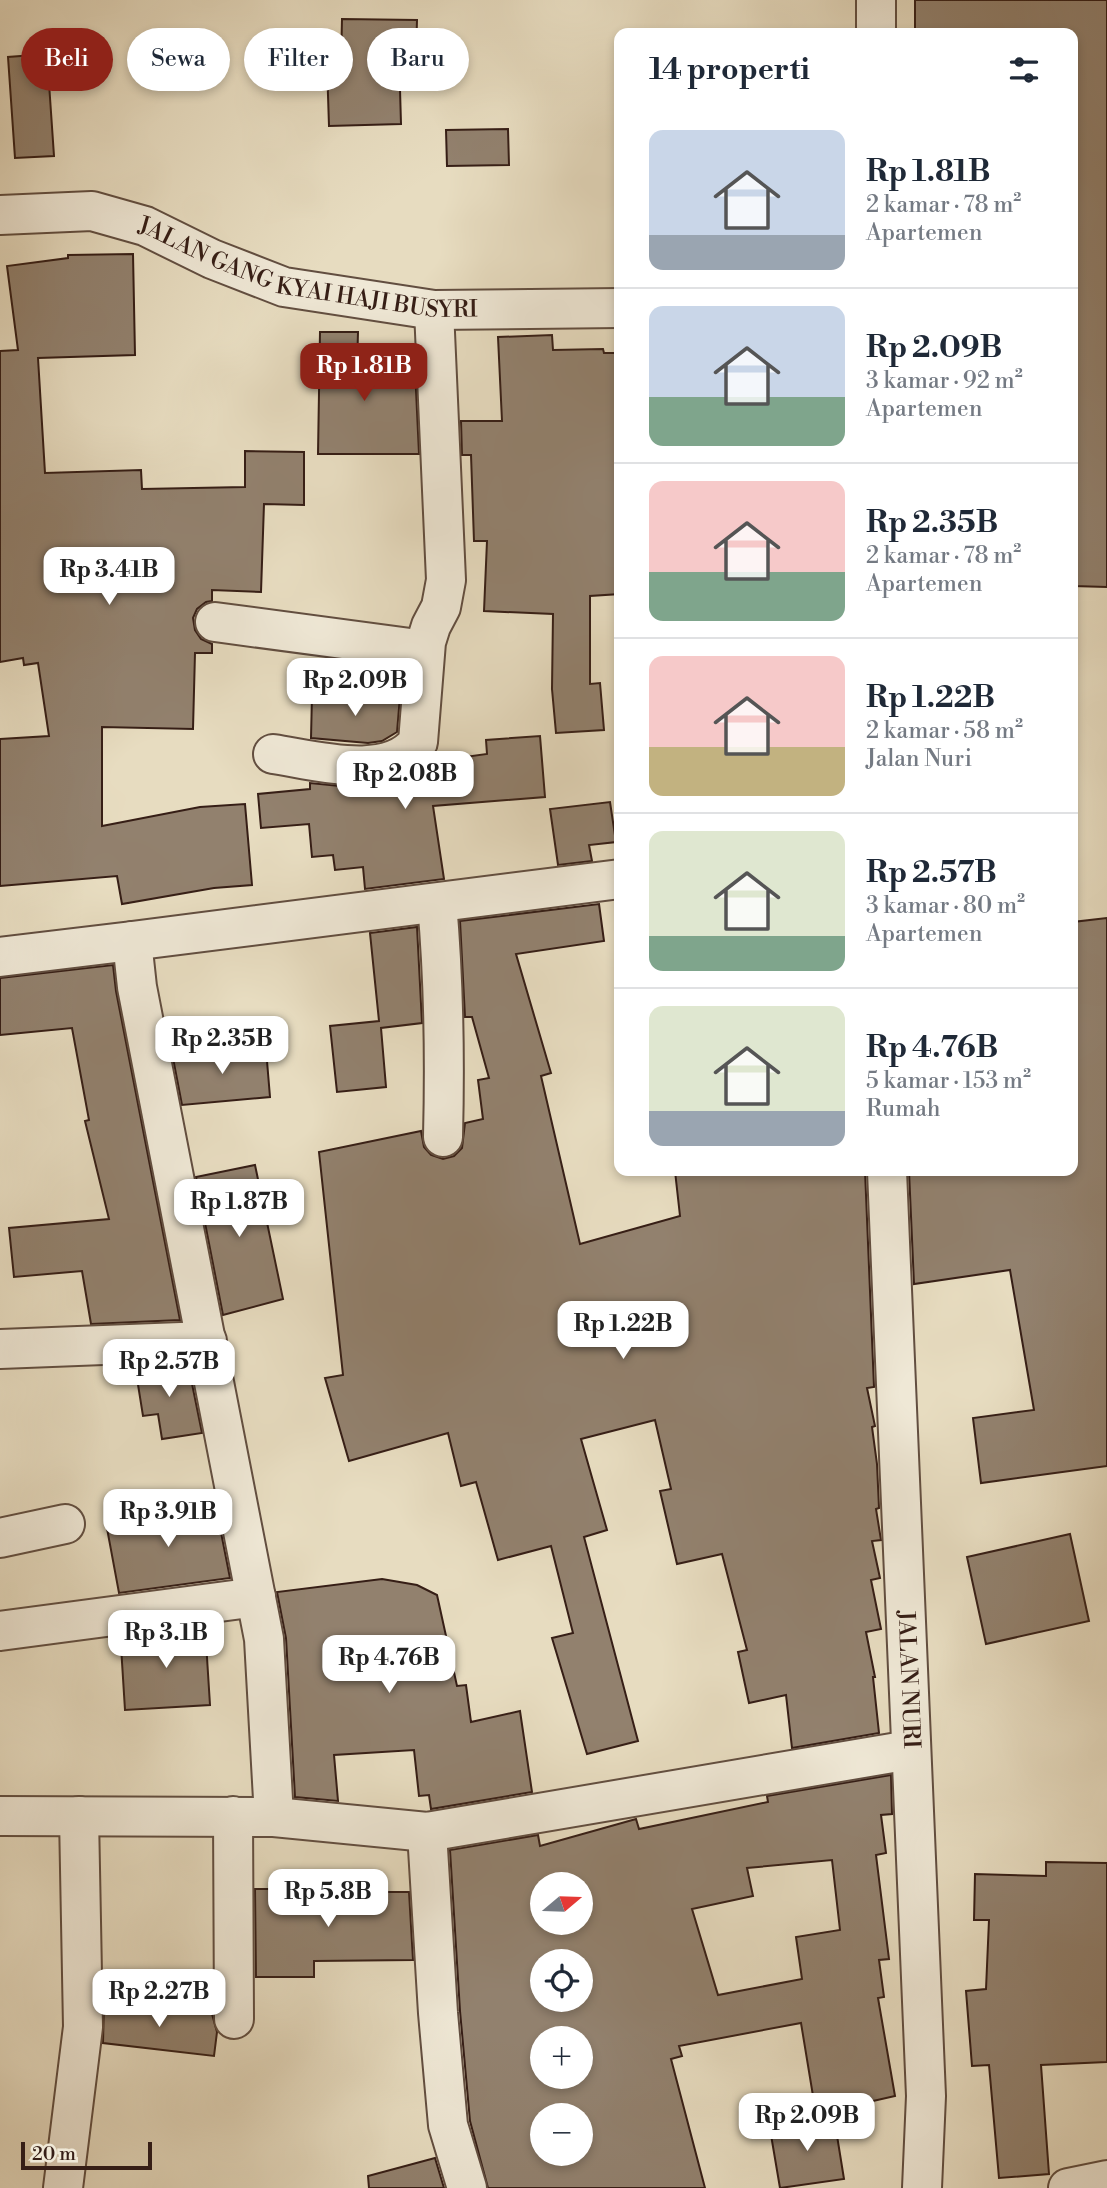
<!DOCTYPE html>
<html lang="id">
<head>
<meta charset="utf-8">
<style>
	:root { --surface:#fff; --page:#f2f2f3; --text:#1f2937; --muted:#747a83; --line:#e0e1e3; --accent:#8f2418 }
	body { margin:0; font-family:"Libre Bodoni",serif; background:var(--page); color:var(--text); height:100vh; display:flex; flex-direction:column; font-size:26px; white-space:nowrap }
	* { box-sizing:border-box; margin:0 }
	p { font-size:23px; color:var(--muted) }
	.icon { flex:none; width:38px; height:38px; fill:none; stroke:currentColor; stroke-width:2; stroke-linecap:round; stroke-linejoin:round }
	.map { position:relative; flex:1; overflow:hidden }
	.sheet { position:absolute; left:614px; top:28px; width:464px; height:1148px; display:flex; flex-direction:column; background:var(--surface); border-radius:14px; box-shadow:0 4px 10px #0003 }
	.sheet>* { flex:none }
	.guide { position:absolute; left:21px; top:28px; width:488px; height:63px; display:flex; gap:14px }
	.needle { width:46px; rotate:71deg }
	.controls { position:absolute; left:530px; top:1872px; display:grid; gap:14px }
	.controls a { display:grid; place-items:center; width:63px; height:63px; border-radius:50%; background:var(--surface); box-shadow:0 4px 10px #0003; font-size:35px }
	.scale { position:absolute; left:21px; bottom:18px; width:131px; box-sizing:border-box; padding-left:7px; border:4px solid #361e16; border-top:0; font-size:19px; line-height:24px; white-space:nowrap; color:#361e16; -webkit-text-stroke:5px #efe8d6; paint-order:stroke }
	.price { position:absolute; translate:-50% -60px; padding:0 16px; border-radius:14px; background:#fff; color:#222; font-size:23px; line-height:46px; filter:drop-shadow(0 2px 4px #0008) }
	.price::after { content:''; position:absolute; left:50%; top:42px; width:21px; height:16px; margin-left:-10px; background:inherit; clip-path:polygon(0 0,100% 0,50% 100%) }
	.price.current { background:var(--accent); color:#fff }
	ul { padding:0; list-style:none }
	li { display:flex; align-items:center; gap:21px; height:175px; padding:0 35px }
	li+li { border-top:2px solid var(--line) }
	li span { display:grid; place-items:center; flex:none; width:196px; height:140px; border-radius:14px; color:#555 }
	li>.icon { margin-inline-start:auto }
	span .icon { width:84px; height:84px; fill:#fffc; stroke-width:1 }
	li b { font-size:30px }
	h2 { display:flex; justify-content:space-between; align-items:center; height:84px; padding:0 35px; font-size:30px }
	.pill { padding:0 24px; border-radius:32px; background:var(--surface); box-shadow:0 4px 10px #0003; font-size:24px; line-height:63px }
	.pill.current { background:var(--accent); color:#fff }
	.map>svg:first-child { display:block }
	.building { fill:#92816e; stroke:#361e16; stroke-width:2; fill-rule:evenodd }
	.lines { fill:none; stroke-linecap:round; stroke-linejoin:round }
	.minor-casing { stroke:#624e40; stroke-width:42 }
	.tertiary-casing { stroke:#624e40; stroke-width:42 }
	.minor { stroke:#efe8d6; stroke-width:38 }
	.tertiary { stroke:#efe8d6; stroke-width:38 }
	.labels { text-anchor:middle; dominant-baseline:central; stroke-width:5; stroke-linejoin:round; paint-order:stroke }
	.street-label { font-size:23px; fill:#361e16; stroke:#efe8d6 }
</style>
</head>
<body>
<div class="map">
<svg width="1107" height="2188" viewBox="0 0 1107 2188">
	<rect width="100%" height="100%" fill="#e7dcc0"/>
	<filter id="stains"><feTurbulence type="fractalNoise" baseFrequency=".00286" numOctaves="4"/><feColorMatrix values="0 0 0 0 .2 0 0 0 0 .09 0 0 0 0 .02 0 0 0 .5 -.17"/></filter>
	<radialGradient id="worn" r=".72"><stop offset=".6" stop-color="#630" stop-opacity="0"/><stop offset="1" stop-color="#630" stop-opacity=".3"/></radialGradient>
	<g class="building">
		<polygon points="915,0 1107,0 1107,587 1073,586 1073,33 915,33"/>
		<polygon points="342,19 417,20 416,55 399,55 401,124 329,126 327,65 341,64"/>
		<polygon points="47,54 54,156 15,158 8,57"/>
		<polygon points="508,129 509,165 447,166 446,130"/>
		<polygon points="133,254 135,355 38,358 45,473 141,470 142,489 245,487 245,451 304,452 304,505 264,504 261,592 212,590 212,601 206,602 197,609 193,618 195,630 201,639 212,644 212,653 195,653 193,729 102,727 102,826 200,807 245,804 252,885 214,888 122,904 117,876 0,886 0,739 49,736 38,663 24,665 23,658 0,662 0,351 18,350 7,266 68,258 68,255"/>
		<polygon points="320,332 358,332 357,368 415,369 419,454 318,454"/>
		<polygon points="552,335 553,350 603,349 604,353 620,353 620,594 590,596 590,684 600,683 604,730 556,733 552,689 553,614 484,611 487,541 474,541 471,455 462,455 461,421 502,421 498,337"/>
		<polygon points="312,695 400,696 397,732 382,741 368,743 311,738"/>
		<polygon points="540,736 545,797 433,806 444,879 365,889 363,867 335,870 333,855 312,857 309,824 261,828 258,794 310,789 310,783 350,787 393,783 415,774 429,762 487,754 486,740"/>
		<polygon points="610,802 616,842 589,845 592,861 558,865 550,809"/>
		<polygon points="599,904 604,941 516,954 551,1073 541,1076 580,1244 680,1216 675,1171 865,1171 874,1387 867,1388 875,1426 872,1427 877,1464 879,1508 876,1509 881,1540 872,1541 880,1578 871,1580 881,1629 866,1632 875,1677 873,1677 879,1733 792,1748 786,1695 749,1703 738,1652 747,1650 722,1554 677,1564 660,1491 671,1489 655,1420 581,1439 607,1530 584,1537 638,1741 587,1754 552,1638 573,1633 551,1546 498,1560 476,1482 461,1486 448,1433 349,1461 325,1378 343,1375 319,1152 421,1131 424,1147 431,1155 443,1159 454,1156 462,1148 465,1123 483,1119 478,1080 489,1078 472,1017 465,1017 460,921"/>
		<polygon points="1107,918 1107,1466 981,1483 973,1418 1034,1410 1010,1270 914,1284 909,1171 1073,1171 1073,922"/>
		<polygon points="417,927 422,1023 381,1028 386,1087 337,1092 330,1026 379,1021 370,933"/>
		<polygon points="113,965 116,991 180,1320 91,1324 82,1271 14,1277 9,1228 109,1219 85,1121 89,1120 72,1028 0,1035 0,978"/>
		<polygon points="266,1049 270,1097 182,1105 172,1053 193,1050 194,1055"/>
		<polygon points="255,1165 283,1299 223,1315 196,1177"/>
		<polygon points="188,1364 202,1433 162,1439 158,1414 143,1416 135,1366"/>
		<polygon points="215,1502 230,1578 119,1593 106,1523"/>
		<polygon points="1070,1534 1089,1621 986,1644 967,1557"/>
		<polygon points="382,1579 417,1585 437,1595 457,1686 466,1685 471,1722 520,1711 532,1792 431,1809 429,1795 419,1796 414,1750 334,1755 338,1801 295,1797 286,1638 277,1592"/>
		<polygon points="205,1626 210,1705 125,1710 121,1646 129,1646 128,1636"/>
		<path d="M891,1775L892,1814L881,1815L886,1853L876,1855L889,1959L879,1960L884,1997L878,1998L895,2096L816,2114L801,2023L679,2046L682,2056L671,2059L705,2188H488L470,2121L460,2011L450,1850L538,1835L540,1846L636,1819L639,1829L768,1802L767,1796ZM832,1860L840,1930L796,1937L802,1979L718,1995L692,1909L753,1896L747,1868ZM542,1885H581V1923H542ZM542,1962H581V2000H542ZM542,2039H581V2077H542ZM542,2116H581V2154H542Z"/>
		<polygon points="1046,1862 1107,1863 1107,2062 1041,2065 1049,2174 999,2178 989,2065 972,2066 966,1991 986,1989 989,1920 974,1920 975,1874 1046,1876"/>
		<polygon points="255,1889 314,1889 314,1892 409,1892 413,1960 314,1961 314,1977 256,1977"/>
		<polygon points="104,2001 212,2014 217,2032 214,2056 103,2043"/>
		<polygon points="834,2117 844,2179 780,2188 770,2129"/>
		<polygon points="435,2158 444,2188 369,2188 368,2176"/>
	</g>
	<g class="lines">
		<defs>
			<g id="minor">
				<path id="s1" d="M0,215L92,211L145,226L212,259L284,287L434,310L620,308"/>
				<polyline points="215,622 425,650"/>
				<path d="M273,754C314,760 389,782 418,742L426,642L431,626L441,607L446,580L434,310"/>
				<path d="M437,903C444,982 445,1058 443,1137"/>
				<polyline points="0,957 132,941"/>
				<polyline points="0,1349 207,1341"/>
				<polyline points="0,1538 65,1524"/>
				<polyline points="0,1631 256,1597"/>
				<polyline points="0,1816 274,1817 427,1832 910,1750"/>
				<polyline points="233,1816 234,2019"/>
				<polyline points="274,1817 264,1639 137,987 132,941 620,879"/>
				<polyline points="427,1832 438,2013 448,2125 467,2188"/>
				<polyline points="63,2188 83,2027 79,1816"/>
				<polyline points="1068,2188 1107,2180"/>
			</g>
			<g id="tertiary">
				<polyline points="876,0 876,33"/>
				<path id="s2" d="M887,1171L926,2096L922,2188"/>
			</g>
		</defs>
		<use href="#minor" class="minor-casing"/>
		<use href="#tertiary" class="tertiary-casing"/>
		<use href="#minor" class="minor"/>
		<use href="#tertiary" class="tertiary"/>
	</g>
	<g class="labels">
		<g class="street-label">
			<text stroke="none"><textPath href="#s1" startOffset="318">JALAN GANG KYAI HAJI BUSYRI</textPath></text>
			<text stroke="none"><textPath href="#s2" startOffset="509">JALAN NURI</textPath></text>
		</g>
	</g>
	<rect width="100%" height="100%" filter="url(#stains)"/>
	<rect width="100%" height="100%" fill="url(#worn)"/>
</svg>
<div class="controls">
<a><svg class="needle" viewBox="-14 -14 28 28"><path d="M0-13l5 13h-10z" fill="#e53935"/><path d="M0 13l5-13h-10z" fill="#747a83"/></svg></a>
<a><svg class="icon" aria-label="locate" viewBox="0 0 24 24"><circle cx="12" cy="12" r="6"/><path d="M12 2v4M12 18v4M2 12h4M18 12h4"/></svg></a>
<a>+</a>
<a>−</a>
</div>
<div class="scale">20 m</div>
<b class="price current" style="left:364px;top:403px">Rp 1.81B</b>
<b class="price" style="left:109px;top:607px">Rp 3.41B</b>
<b class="price" style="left:355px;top:718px">Rp 2.09B</b>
<b class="price" style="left:405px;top:811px">Rp 2.08B</b>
<b class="price" style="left:222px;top:1076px">Rp 2.35B</b>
<b class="price" style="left:239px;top:1239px">Rp 1.87B</b>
<b class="price" style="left:623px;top:1361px">Rp 1.22B</b>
<b class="price" style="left:169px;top:1399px">Rp 2.57B</b>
<b class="price" style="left:168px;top:1549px">Rp 3.91B</b>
<b class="price" style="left:166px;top:1670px">Rp 3.1B</b>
<b class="price" style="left:389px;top:1695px">Rp 4.76B</b>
<b class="price" style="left:328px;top:1929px">Rp 5.8B</b>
<b class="price" style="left:159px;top:2029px">Rp 2.27B</b>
<b class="price" style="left:807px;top:2153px">Rp 2.09B</b>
<div class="guide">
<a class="pill current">Beli</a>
<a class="pill">Sewa</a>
<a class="pill">Filter</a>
<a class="pill">Baru</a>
</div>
<section class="sheet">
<h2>14 properti<svg class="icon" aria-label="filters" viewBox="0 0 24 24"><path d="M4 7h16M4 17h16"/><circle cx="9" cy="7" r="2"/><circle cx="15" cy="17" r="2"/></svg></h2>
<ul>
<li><span style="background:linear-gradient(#c9d6e8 75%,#9aa5b1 0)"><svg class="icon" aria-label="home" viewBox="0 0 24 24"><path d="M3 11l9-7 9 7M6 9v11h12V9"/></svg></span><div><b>Rp 1.81B</b><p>2 kamar · 78 m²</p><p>Apartemen</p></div></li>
<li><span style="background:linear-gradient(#c9d6e8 65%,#7fa58c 0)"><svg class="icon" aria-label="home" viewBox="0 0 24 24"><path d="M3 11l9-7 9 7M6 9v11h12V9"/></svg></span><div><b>Rp 2.09B</b><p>3 kamar · 92 m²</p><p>Apartemen</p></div></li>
<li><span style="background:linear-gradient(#f6c9c9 65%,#7fa58c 0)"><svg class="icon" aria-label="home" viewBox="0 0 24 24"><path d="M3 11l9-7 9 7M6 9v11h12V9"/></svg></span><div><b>Rp 2.35B</b><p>2 kamar · 78 m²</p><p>Apartemen</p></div></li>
<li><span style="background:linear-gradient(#f6c9c9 65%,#c2b280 0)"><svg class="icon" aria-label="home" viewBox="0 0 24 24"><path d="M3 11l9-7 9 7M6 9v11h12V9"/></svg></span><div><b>Rp 1.22B</b><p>2 kamar · 58 m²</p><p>Jalan Nuri</p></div></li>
<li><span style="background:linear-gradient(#dfe7d0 75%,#7fa58c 0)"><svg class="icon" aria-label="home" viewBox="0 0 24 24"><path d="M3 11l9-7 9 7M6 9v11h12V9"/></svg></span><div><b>Rp 2.57B</b><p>3 kamar · 80 m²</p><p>Apartemen</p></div></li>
<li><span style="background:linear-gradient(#dfe7d0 75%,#9aa5b1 0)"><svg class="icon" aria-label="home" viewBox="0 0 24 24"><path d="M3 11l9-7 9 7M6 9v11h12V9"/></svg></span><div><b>Rp 4.76B</b><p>5 kamar · 153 m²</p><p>Rumah</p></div></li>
</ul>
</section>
</div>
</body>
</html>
